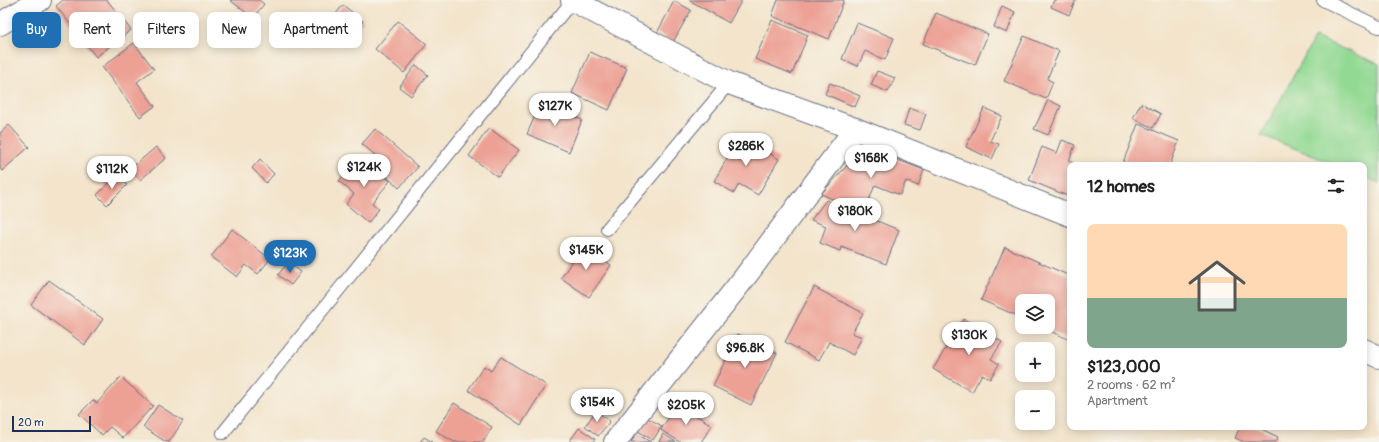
<!DOCTYPE html>
<html lang="en">
<head>
<meta charset="utf-8">
<style>
	:root { --surface:#fff; --page:#f6f6f6; --text:#222; --muted:#767676; --accent:#1f6fb2 }
	body { margin:0; font-family:Pangolin,sans-serif; background:var(--page); color:var(--text); height:100vh; display:flex; flex-direction:column; font-size:15px; white-space:nowrap }
	* { box-sizing:border-box; margin:0 }
	p { font-size:13px; color:var(--muted) }
	.icon { flex:none; width:22px; height:22px; fill:none; stroke:currentColor; stroke-width:2; stroke-linecap:round; stroke-linejoin:round }
	.map { position:relative; flex:1; overflow:hidden }
	.details { position:absolute; left:1067px; top:162px; width:300px; height:268px; display:flex; flex-direction:column; background:var(--surface); border-radius:8px; box-shadow:0 2px 10px #0003 }
	.details>* { flex:none }
	.top-card { position:absolute; left:12px; top:12px; width:380px; height:36px; display:flex; gap:8px }
	.fabs { position:absolute; left:1015px; top:294px; display:grid; gap:8px }
	.fabs a { display:grid; place-items:center; width:40px; height:40px; border-radius:8px; background:var(--surface); box-shadow:0 2px 10px #0003; font-size:20px }
	.scale { position:absolute; left:12px; bottom:10px; width:79px; box-sizing:border-box; padding-left:4px; border:2px solid #1b2f5e; border-top:0; font-size:11px; line-height:14px; white-space:nowrap; color:#1b2f5e; -webkit-text-stroke:3px #f7f3e8; paint-order:stroke }
	.price { position:absolute; translate:-50% -34px; padding:0 9px; border-radius:14px; background:#fff; color:#222; font-size:13px; line-height:26px; filter:drop-shadow(0 1px 2px #0008) }
	.price::after { content:''; position:absolute; left:50%; top:24px; width:12px; height:9px; margin-left:-6px; background:inherit; clip-path:polygon(0 0,100% 0,50% 100%) }
	.price.current { background:var(--accent); color:#fff }
	ul { padding:0; list-style:none }
	li { display:grid; align-content:center; gap:8px; height:212px; padding:0 20px }
	li span { display:grid; place-items:center; height:124px; border-radius:8px; color:#555 }
	li>.icon { margin-inline-start:auto }
	span .icon { width:72px; height:72px; fill:#fffc; stroke-width:1 }
	li b { font-size:17px }
	h2 { display:flex; justify-content:space-between; align-items:center; height:48px; padding:0 20px; font-size:17px }
	.pill { padding:0 14px; border-radius:8px; background:var(--surface); box-shadow:0 2px 10px #0003; font-size:14px; line-height:36px }
	.pill.current { background:var(--accent); color:#fff }
	.map>svg:first-child { display:block }
	.green { fill:#92d993; stroke:#568478 }
	.building { fill:#eda094 }
	.lines { fill:none; stroke-linecap:round; stroke-linejoin:round }
	.service-casing { stroke:#676e84; stroke-width:14 }
	.minor-casing { stroke:#676e84; stroke-width:24 }
	.service { stroke:#fff; stroke-width:12 }
	.minor { stroke:#fff; stroke-width:22 }
</style>
</head>
<body>
<div class="map">
<svg width="1379" height="442" viewBox="0 0 1379 442">
	<rect width="100%" height="100%" fill="#f7f3e8"/>
	<filter id="ink" filterUnits="userSpaceOnUse"><feTurbulence type="fractalNoise" baseFrequency=".025" numOctaves="2"/><feDisplacementMap in="SourceGraphic" scale="8" xChannelSelector="R" yChannelSelector="G"/><feConvolveMatrix kernelMatrix="1 2 1 2 8 2 1 2 1" color-interpolation-filters="sRGB"/></filter>
	<filter id="wash" filterUnits="userSpaceOnUse"><feTurbulence type="fractalNoise" baseFrequency=".012" numOctaves="4" result="noise"/><feDisplacementMap in="SourceGraphic" scale="16" xChannelSelector="R" yChannelSelector="G"/><feGaussianBlur stdDeviation="0.9" result="paint"/><feColorMatrix in="noise" values="0 0 0 0 0 0 0 0 0 0 0 0 0 0 0 0 0 1.4 0 .05"/><feComposite in="paint" operator="in"/></filter>
	<g filter="url(#wash)">
		<rect width="100%" height="100%" fill="#f3e4cb"/>
		<polygon class="green" points="1315,37 1379,64 1379,183 1364,177 1364,165 1336,165 1261,135"/>
		<g id="blocks">
			<g class="building">
				<polygon points="63,0 107,0 131,30 96,57 56,6"/>
				<polygon points="230,0 259,0 264,4 253,18"/>
				<polygon points="689,0 742,0 729,23"/>
				<polygon points="778,0 844,0 829,39 772,16"/>
				<polygon points="1054,0 1076,0 1069,15 1051,7"/>
				<polygon points="674,1 691,10 673,42 657,33"/>
				<polygon points="343,5 363,21 345,44 325,28"/>
				<polygon points="1002,6 1015,12 1007,33 994,27"/>
				<polygon points="936,13 988,34 975,65 923,44"/>
				<polygon points="772,20 808,35 792,74 755,59"/>
				<polygon points="398,21 427,44 404,73 375,49"/>
				<polygon points="857,23 894,38 885,60 865,51 858,66 842,59"/>
				<polygon points="1024,36 1059,51 1047,79 1053,82 1046,99 1004,81"/>
				<polygon points="134,43 154,69 137,82 155,106 140,117 102,67"/>
				<polygon points="590,52 627,68 609,110 572,93"/>
				<polygon points="416,65 428,75 411,96 399,87"/>
				<polygon points="877,71 895,78 888,92 871,85"/>
				<polygon points="830,83 860,96 855,107 825,94"/>
				<polygon points="1048,100 1061,106 1048,135 1034,129"/>
				<polygon points="541,102 582,120 569,152 527,134"/>
				<polygon points="1141,103 1161,114 1153,128 1133,118"/>
				<polygon points="909,108 926,114 920,130 904,125"/>
				<polygon points="984,108 1002,116 990,141 999,144 992,159 966,147"/>
				<polygon points="1138,124 1179,141 1170,165 1122,165"/>
				<polygon points="9,125 29,147 2,171 0,168 0,133"/>
				<polygon points="489,128 519,150 498,177 469,156"/>
				<polygon points="375,129 418,167 399,188 370,161 375,155 362,144"/>
				<polygon points="740,136 779,159 758,195 739,184 734,193 714,181"/>
				<polygon points="1062,140 1075,145 1069,161 1077,165 1070,165 1070,197 1029,180 1042,147 1057,153"/>
				<polygon points="156,147 166,158 140,180 130,169"/>
				<polygon points="864,147 924,170 918,186 906,181 900,195 875,185 864,213 821,194"/>
				<polygon points="360,156 390,181 372,203 379,209 368,223 346,204 354,194 339,181"/>
				<polygon points="260,159 274,174 266,183 252,168"/>
				<polygon points="117,175 127,185 107,205 97,195"/>
				<polygon points="826,200 899,230 886,264 841,247 840,251 820,243 826,226 811,220"/>
				<polygon points="232,229 270,259 258,274 246,265 237,277 211,257"/>
				<polygon points="582,246 611,265 589,297 561,278"/>
				<polygon points="1005,247 1070,276 1070,340 1041,327 1048,327 1048,301 1022,301 1022,318 981,300"/>
				<polygon points="288,262 301,272 291,285 278,275"/>
				<polygon points="49,280 103,319 85,345 31,305"/>
				<polygon points="814,287 863,313 852,333 862,337 853,355 829,342 819,360 785,342"/>
				<polygon points="964,319 1002,342 991,359 999,364 990,379 982,374 972,392 933,369"/>
				<polygon points="738,334 777,353 751,405 713,386"/>
				<polygon points="501,357 546,385 521,425 468,390 484,366 491,371"/>
				<polygon points="121,377 153,406 123,438 110,427 102,435 79,414 93,400 97,403"/>
				<polygon points="454,403 492,427 483,442 454,442 436,431"/>
				<polygon points="677,404 712,425 701,442 680,442 661,430"/>
				<polygon points="158,405 183,421 169,442 166,442 143,427"/>
				<polygon points="596,411 610,421 598,436 585,426"/>
				<polygon points="644,416 662,426 653,440 636,430"/>
				<polygon points="1240,427 1257,427 1278,437 1276,442 1244,442 1235,438"/>
				<polygon points="579,428 595,439 593,442 569,442"/>
				<polygon points="636,434 651,442 631,442"/>
				<polygon points="663,434 676,442 659,442"/>
				<polygon points="424,437 432,442 420,442"/>
			</g>
		</g>
	</g>
	<g filter="url(#ink)">
		<use href="#blocks" fill-opacity="0" stroke="#676e84" stroke-width="1"/>
		<g class="lines">
			<defs>
				<g id="service">
					<polyline points="1323,0 1379,27"/>
					<polyline points="607,229 729,83"/>
					<polyline points="223,433 573,0"/>
				</g>
				<g id="minor">
					<polyline points="572,0 729,83 855,129 1070,215"/>
					<polyline points="0,24 40,0"/>
					<polyline points="1364,350 1379,357"/>
					<polyline points="615,442 745,277 855,129"/>
				</g>
			</defs>
			<use href="#service" class="service-casing"/>
			<use href="#minor" class="minor-casing"/>
			<use href="#service" class="service"/>
			<use href="#minor" class="minor"/>
		</g>
	</g>
</svg>
<div class="fabs">
<a><svg class="icon" aria-label="layers" viewBox="0 0 24 24"><path d="M12 4l9 5-9 5-9-5zM3 14l9 5 9-5"/></svg></a>
<a>+</a>
<a>−</a>
</div>
<div class="scale">20 m</div>
<b class="price" style="left:555px;top:127px">$127K</b>
<b class="price" style="left:746px;top:167px">$286K</b>
<b class="price" style="left:871px;top:179px">$168K</b>
<b class="price" style="left:364px;top:188px">$124K</b>
<b class="price" style="left:112px;top:190px">$112K</b>
<b class="price" style="left:855px;top:232px">$180K</b>
<b class="price" style="left:586px;top:271px">$145K</b>
<b class="price current" style="left:290px;top:274px">$123K</b>
<b class="price" style="left:969px;top:356px">$130K</b>
<b class="price" style="left:745px;top:369px">$96.8K</b>
<b class="price" style="left:597px;top:423px">$154K</b>
<b class="price" style="left:686px;top:426px">$205K</b>
<div class="top-card">
<a class="pill current">Buy</a>
<a class="pill">Rent</a>
<a class="pill">Filters</a>
<a class="pill">New</a>
<a class="pill">Apartment</a>
</div>
<section class="details">
<h2>12 homes<svg class="icon" aria-label="filters" viewBox="0 0 24 24"><path d="M4 7h16M4 17h16"/><circle cx="9" cy="7" r="2"/><circle cx="15" cy="17" r="2"/></svg></h2>
<ul>
<li><span style="background:linear-gradient(#ffd9b3 60%,#7fa58c 0)"><svg class="icon" aria-label="home" viewBox="0 0 24 24"><path d="M3 11l9-7 9 7M6 9v11h12V9"/></svg></span><div><b>$123,000</b><p>2 rooms · 62 m²</p><p>Apartment</p></div></li>
</ul>
</section>
</div>
</body>
</html>
